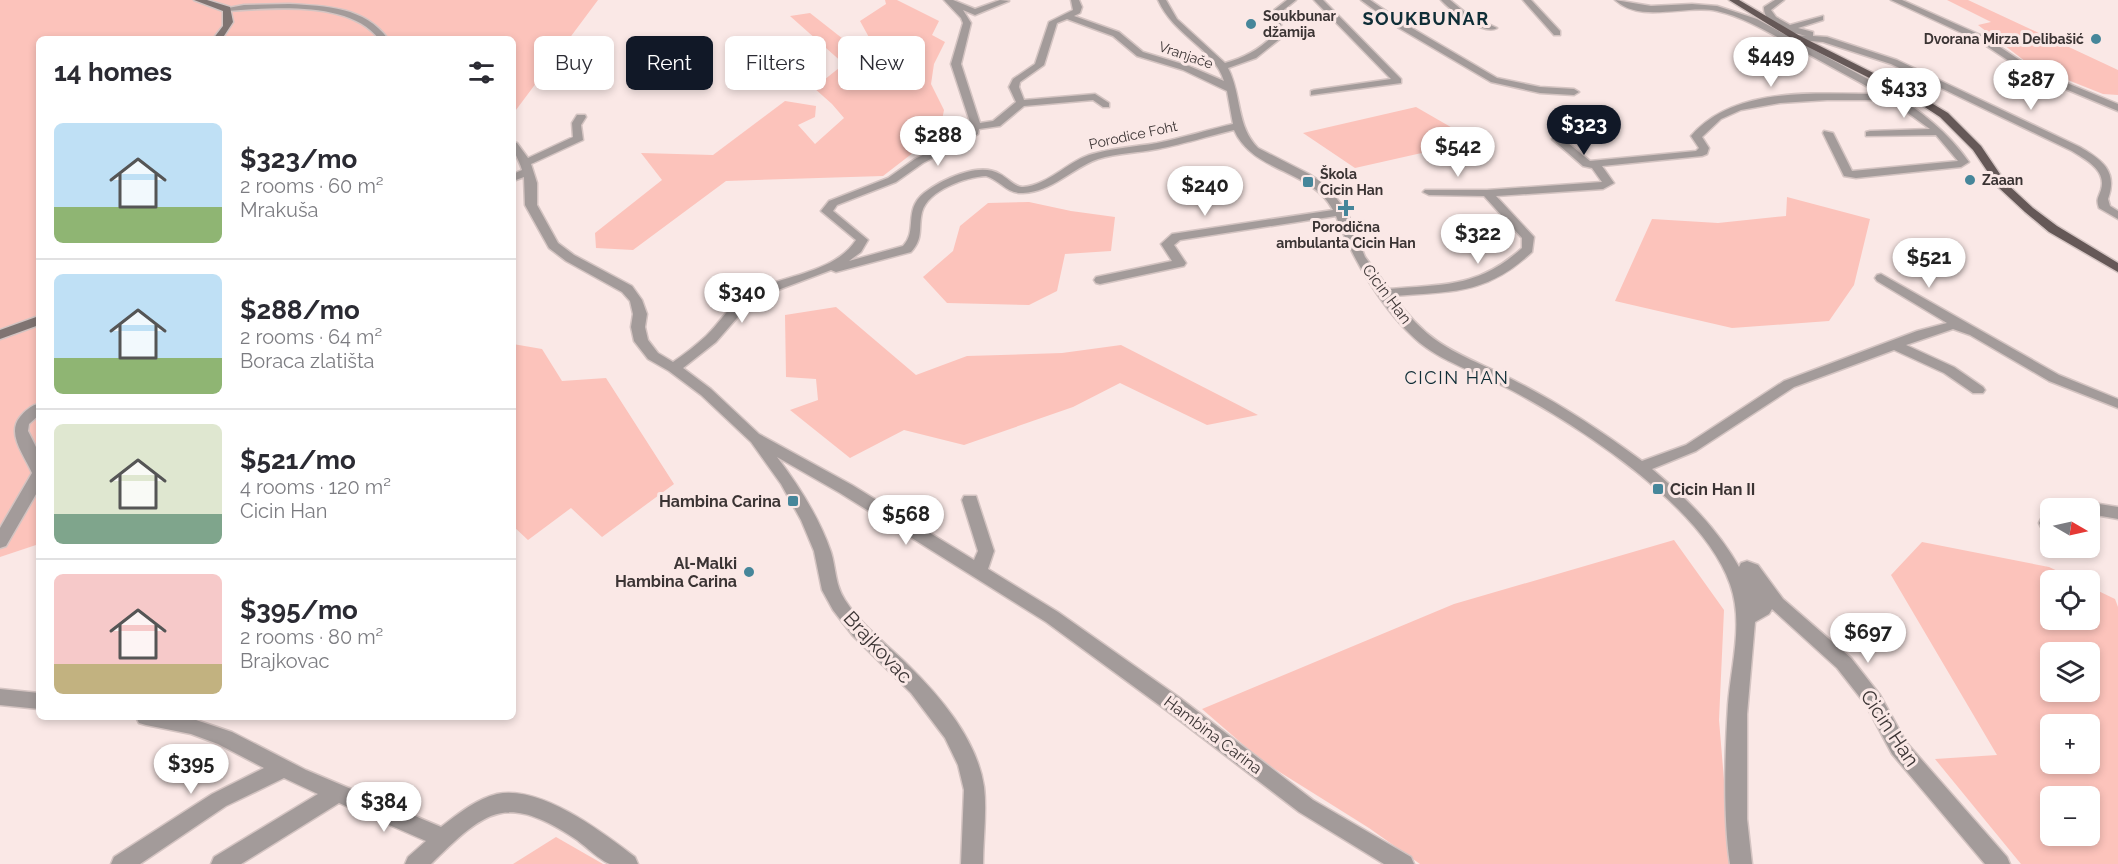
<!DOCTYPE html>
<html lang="en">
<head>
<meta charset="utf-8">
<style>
	:root { --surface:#fff; --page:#f7f7f7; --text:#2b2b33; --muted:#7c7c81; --line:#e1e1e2; --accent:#111827 }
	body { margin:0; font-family:Raleway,sans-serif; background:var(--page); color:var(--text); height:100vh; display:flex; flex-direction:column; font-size:22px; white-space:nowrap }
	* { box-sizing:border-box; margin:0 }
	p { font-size:20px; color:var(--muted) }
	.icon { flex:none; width:33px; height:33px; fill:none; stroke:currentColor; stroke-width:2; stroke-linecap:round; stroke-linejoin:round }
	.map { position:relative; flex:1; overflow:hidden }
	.side { position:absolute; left:36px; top:36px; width:480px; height:684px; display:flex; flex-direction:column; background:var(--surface); border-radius:9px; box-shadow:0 3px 9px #0003 }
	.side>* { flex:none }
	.banner { position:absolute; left:534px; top:36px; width:570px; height:54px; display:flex; gap:12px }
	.needle { width:39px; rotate:99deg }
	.buttons { position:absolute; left:2040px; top:498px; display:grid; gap:12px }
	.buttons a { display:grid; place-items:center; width:60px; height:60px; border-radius:9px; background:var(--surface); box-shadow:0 3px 9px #0003; font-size:30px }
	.price { position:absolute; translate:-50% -51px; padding:0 14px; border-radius:21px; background:#fff; color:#222; font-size:20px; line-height:39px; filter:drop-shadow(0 2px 3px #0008) }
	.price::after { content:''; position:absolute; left:50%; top:36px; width:18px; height:14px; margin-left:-9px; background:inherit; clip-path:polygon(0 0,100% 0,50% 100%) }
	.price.on { background:var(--accent); color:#fff }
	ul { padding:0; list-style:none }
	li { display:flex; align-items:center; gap:18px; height:150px; padding:0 18px }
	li+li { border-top:2px solid var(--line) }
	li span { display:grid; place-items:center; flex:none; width:168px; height:120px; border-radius:9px; color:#555 }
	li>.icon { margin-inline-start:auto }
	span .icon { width:72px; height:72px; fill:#fffc; stroke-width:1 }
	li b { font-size:26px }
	h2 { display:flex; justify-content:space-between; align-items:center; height:72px; padding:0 18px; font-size:26px }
	.tag { padding:0 21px; border-radius:9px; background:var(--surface); box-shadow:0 3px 9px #0003; font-size:21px; line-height:54px }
	.tag.on { background:var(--accent); color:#fff }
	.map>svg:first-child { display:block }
	.green { fill:#fcc3bb; fill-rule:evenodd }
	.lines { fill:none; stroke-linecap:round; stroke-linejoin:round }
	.minor-casing { stroke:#d4c4c2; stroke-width:3 }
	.secondary-casing { stroke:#d4c4c2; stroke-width:3 }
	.primary-casing { stroke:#d4c4c2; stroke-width:3 }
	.minor { fill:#a39b9a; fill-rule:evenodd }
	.secondary { fill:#7f7472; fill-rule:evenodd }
	.primary { fill:#655857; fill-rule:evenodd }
	.poi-dot { fill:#46869a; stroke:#fae8e6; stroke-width:2 }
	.labels { text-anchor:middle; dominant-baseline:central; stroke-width:6; stroke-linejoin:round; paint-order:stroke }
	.far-poi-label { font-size:14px; font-weight:bold; fill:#3b3434; stroke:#fae8e6; text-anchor:start }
	.far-street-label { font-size:14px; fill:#3b3434; stroke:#fae8e6 }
	.street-label { font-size:16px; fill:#3b3434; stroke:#fae8e6 }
	.poi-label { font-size:16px; font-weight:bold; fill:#3b3434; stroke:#fae8e6; text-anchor:end }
	.far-district-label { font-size:18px; font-weight:bold; letter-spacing:1.5px; fill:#0f2e37; stroke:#fae8e6 }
	.neighbourhood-label { font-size:18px; letter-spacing:1.5px; fill:#0f2e37; stroke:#fae8e6 }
	.near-street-label { font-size:20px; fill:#3b3434; stroke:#fae8e6 }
</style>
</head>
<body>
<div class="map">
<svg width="2118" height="864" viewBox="0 0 2118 864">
	<rect width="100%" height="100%" fill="#fae8e6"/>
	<g class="green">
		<polygon points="0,0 598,0 513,114 513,39 39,39 39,544 0,557"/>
		<polygon points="885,0 897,0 939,21 932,35 945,42 934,64 931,84 944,110 941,125 918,149 883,176 726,181 633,250 596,248 595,233 662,180 641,153 713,155 785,101 816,106 815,117 798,125 815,144 844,118 832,104 814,88 844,64 790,16 810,13 852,46 871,41 860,21 886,4"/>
		<polygon points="1947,0 1968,0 2118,70 2118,95 2103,94 2030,65 1978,25 1991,22"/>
		<polygon points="1416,107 1475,141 1355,168 1303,133"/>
		<polygon points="1787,197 1870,219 1854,285 1829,321 1732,328 1615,301 1652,219 1718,223 1786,216"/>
		<polygon points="1029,202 1071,211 1115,217 1111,251 1065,254 1057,291 1029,305 947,303 923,277 953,251 960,226 988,203"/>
		<polygon points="836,307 916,375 967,356 1062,353 1121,345 1258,415 1207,425 1120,383 1073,407 964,445 904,430 850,458 790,410 818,400 816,379 786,377 785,315"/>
		<polygon points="513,344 542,349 562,381 606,378 674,484 602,537 571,508 528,540 513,526"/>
		<polygon points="1674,540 1724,610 1719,720 1731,864 1420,864 1369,828 1262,761 1202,709 1454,604"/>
		<path d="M1922,542L2049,567L2077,580H2050V620H2090V587L2115,599L2118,607V864H2021L1935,759L1997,755L1891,575ZM2050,652H2090V692H2050ZM2050,724H2090V764H2050ZM2050,796H2090V836H2050Z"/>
		<polygon points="556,837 603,864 513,864"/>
	</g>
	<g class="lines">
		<defs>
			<g id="minor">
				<path d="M944,0H953L975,9L1000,0L1009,1L975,15L963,10L971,23L961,64L980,123L993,121L1016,102L1009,87L1013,79L1035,64L1049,22L1073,10L1071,0H1079L1082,7L1080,13L1074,16L1119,32L1143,52L1189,66L1224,81C1214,48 1174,36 1158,0H1166L1177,19L1225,63C1244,58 1260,49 1274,35L1273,11L1287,0H1296L1281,12V38L1256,58L1228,68C1242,95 1236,126 1258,148L1309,174L1327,186L1347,212L1365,257L1389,289C1444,284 1478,288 1522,248V238L1484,196L1429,195L1423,192L1425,190H1487L1602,182L1592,168L1583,166L1552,139L1556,129L1564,123L1573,125L1565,132L1562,138L1590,161L1696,151L1699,148L1691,136C1735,85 1819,94 1880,94C1855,79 1829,66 1804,52C1776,37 1748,18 1717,11C1686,4 1641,24 1615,0L1651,6L1692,4L1717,6L1757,19L1793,39L1797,35L1806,36C1792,32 1763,26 1764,7L1775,0H1784L1771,10L1776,17L1790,25L1823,16V20L1798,28L1813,32V36L1827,37L1897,60L2080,147C2102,160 2118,171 2108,199L2110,206L2118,211V219L2099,208C2096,199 2098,199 2101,190C2107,170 2086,160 2072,151L1891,64L1823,42L1796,40C1858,76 1927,102 1969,162L1961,167L1856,178L1844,176L1823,133L1824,131L1833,133L1852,171L1958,161L1936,135L1866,136V132L1870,131L1930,129L1890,100H1827L1780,103L1741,110L1721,119L1702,137L1709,148L1707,154L1702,156L1602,166L1614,183L1603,189L1496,196L1534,237L1532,252C1486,295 1453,291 1394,296C1434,353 1466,354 1523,385C1565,407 1604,433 1642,461L1686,445L1784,381L1917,331L1947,323L1877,281L1875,278L1877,275L1881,274L2059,375L2118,399V408L2049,381L1970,335L1953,329L1906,345L1954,367L1983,387L1985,390L1983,393H1973L1944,373L1894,350L1794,387L1696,451L1652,469C1686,498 1717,528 1739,567L1741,563L1747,561L1758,565L1783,599L1851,658L1880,695L1906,742L2007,857L2010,864H1985L1892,754L1866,705L1837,668L1772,609L1769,614L1755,622L1747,714V819L1752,864H1730C1723,817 1725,753 1728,705C1731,665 1744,623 1730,584C1703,507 1582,428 1513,391C1482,374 1448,365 1420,343C1384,313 1353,260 1336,216L1180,240L1174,245L1186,263L1184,266L1100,284L1096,283L1094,280L1096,277L1172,261L1161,244L1172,234L1333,210C1311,169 1253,173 1234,130C1209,136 1184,144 1158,149C1138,153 1117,153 1098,159C1072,168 1052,192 1023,193C1007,194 1000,180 986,176C966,177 928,190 922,212C918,228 924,238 911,252L836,272L831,270L770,293L750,303L716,342L683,368L711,389L759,434L852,485L974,560L978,551L962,500L964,496H976L994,551L988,569L1058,612L1180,698L1313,800L1411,857L1414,864H1384L1299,812L1166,710L1046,622L840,493L777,457C799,486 819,517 831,552C836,568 835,585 845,600C860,624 884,642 905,662C938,694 977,738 984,787C987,812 983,838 983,864H961L964,790L958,765L945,738L911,693L853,636L833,610L822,590L814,551L801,520L781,484L751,442L701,395L669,371L648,359L634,341L631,327L633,314L630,301L622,292L566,261L549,248L525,205L524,177L513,181V174L522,170C519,159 513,153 513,142L517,143L528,158L573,137L572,123L577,115H585L586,117L581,125L583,140L531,164L537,183V205L558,243L574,255L632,286L642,300L647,314L645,327L648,340L658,353L673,362C685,354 696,345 706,336C721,322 730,303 749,293C781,275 834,274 856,240L821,211L829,201L888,178L915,159L969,131L970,122L951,64L963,23L961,18ZM1067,19L1113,36L1137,56L1183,70L1227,91L1233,124C1207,130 1182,138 1157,143C1134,147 1111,148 1089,155C1066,163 1048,185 1023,187C1014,187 1008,178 1000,174C979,161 941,180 924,193C903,210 918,231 903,246L849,261L861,252L868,240L833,211L837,205L896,182L923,163L978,134L979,129L1000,126L1024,106L1093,100L1103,107H1109V103L1095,94L1024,100L1019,87L1020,82L1044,65L1057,23Z"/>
				<polygon points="1314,0 1323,0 1401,79 1401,83 1311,95 1311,91 1314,90 1391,79"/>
				<polygon points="1361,0 1370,0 1405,24 1497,78 1540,87 1574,89 1579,92 1574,95 1540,93 1491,82 1399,28"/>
				<path d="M1441,0H1450L1467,14L1497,28C1484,36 1450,10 1441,0Z"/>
				<polygon points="1523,0 1531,0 1560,31 1560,35 1554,35"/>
				<polygon points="1891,0 1902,0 1985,37 2033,69 2118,104 2118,111 2027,73 1979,41"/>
				<path d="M289,4C326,6 365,7 388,39H379C349,0 272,8 227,11L223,9L244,5Z"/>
				<path d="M39,404V415L29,424L28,431L39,453V489L6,546L0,548V528L32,473C25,456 6,434 20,417C25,411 31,405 39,404Z"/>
				<polygon points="2087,502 2118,507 2118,519 2090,514 2090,508 2079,508 2081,504"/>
				<polygon points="2047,517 2050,518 2050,530 2041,527 2039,523 2041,519"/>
				<polygon points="0,689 39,693 39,709 0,705"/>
				<path d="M136,717H187L232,732L306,770L441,827C458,814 476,799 497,794C541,785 602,832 635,857L638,864C630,864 618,864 610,864C601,861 585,846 577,840C506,793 487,809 431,864H405L408,857L426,841L339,803L241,864H211L214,857L318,794L284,778L226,806L140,864H111L114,857L212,794L264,768L218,744L191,734L146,725L139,723Z"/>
			</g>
			<g id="secondary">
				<polygon points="194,0 207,0 230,7 233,22 222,39 213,39 223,26 223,11"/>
				<polygon points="39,316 39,325 0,339 0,330"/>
			</g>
			<polygon id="primary" points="1729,0 1739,0 1800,36 1923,98 1948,113 1981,146 2006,183 2033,208 2057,226 2118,263 2118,272 2049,232 2025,212 1998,187 1973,150 1940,117 1917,102 1794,40"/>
		</defs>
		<use href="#minor" class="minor-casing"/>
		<use href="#secondary" class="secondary-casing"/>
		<use href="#primary" class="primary-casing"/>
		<use href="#minor" class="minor"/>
		<use href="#secondary" class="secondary"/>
		<use href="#primary" class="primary"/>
	</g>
	<g class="poi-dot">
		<circle cx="1251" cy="24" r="6"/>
		<circle cx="2096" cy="39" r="6"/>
		<circle cx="1970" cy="180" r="6"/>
		<rect x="1302" y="176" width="12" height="12" rx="3"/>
		<path d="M1343 199h6v6h6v6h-6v6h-6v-6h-6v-6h6z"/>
		<rect x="1652" y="483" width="12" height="12" rx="3"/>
		<rect x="787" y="495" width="12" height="12" rx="3"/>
		<circle cx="749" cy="572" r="6"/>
	</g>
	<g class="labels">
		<g class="far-poi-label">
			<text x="1263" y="16">Soukbunar<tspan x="1263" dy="16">džamija</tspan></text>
			<text x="2084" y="39" text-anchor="end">Dvorana Mirza Delibašić</text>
			<text x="1320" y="174">Škola<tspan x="1320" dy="16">Cicin Han</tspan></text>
			<text x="1982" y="180">Zaaan</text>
			<text x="1346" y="227" text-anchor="middle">Porodična<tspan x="1346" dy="16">ambulanta Cicin Han</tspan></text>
		</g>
		<g class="far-street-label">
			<text transform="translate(1186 55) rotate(19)">Vranjače</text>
			<text transform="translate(1133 135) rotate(-12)">Porodice Foht</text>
		</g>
		<g class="street-label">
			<text transform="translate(1387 294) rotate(53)">Cicin Han</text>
			<text transform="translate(1213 735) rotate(37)">Hambina Carina</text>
		</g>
		<g class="poi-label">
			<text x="1670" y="489" text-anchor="start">Cicin Han II</text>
			<text x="781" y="501">Hambina Carina</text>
			<text x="737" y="563">Al-Malki<tspan x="737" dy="18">Hambina Carina</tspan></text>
		</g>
		<g class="far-district-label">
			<text x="1426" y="18">SOUKBUNAR</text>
		</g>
		<g class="neighbourhood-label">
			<text x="1457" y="377">CICIN HAN</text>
		</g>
		<g class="near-street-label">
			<text transform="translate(878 647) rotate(47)">Brajkovac</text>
			<text transform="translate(1890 728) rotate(56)">Cicin Han</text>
		</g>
	</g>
</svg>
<div class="buttons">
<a><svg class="needle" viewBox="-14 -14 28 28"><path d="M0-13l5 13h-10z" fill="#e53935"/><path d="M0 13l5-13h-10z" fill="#7c7c81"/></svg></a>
<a><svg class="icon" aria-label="locate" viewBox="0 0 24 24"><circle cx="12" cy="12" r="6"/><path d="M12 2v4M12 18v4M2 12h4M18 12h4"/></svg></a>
<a><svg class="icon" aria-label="layers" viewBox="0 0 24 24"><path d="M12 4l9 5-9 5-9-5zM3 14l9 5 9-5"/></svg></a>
<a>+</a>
<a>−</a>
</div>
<b class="price" style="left:1771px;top:88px">$449</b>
<b class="price" style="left:2031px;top:111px">$287</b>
<b class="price" style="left:1904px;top:119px">$433</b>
<b class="price on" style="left:1584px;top:156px">$323</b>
<b class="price" style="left:938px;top:167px">$288</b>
<b class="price" style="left:1458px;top:178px">$542</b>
<b class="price" style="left:1205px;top:217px">$240</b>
<b class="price" style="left:1478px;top:265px">$322</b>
<b class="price" style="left:1929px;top:289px">$521</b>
<b class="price" style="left:742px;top:324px">$340</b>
<b class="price" style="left:906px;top:546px">$568</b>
<b class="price" style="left:1868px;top:664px">$697</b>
<b class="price" style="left:191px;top:795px">$395</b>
<b class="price" style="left:384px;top:833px">$384</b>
<div class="banner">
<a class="tag">Buy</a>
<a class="tag on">Rent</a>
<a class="tag">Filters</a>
<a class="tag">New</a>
</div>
<section class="side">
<h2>14 homes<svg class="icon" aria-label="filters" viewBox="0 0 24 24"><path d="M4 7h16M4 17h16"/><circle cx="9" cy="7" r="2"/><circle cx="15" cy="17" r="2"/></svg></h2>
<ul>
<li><span style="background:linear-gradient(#bfe0f5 70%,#8fb573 0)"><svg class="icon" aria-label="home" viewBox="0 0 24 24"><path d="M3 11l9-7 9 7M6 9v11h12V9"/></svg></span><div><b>$323/mo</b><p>2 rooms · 60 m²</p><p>Mrakuša</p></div></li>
<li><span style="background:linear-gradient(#bfe0f5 70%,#8fb573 0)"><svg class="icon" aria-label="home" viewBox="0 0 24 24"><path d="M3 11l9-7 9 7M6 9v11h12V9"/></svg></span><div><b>$288/mo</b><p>2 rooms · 64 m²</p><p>Boraca zlatišta</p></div></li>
<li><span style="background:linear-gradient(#dfe7d0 75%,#7fa58c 0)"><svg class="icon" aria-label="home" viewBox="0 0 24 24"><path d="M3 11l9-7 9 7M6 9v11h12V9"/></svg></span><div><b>$521/mo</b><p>4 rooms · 120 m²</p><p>Cicin Han</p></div></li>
<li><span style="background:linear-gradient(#f6c9c9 75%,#c2b280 0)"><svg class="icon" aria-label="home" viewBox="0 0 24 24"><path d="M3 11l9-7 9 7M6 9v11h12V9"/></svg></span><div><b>$395/mo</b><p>2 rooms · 80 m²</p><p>Brajkovac</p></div></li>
</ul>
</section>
</div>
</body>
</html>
